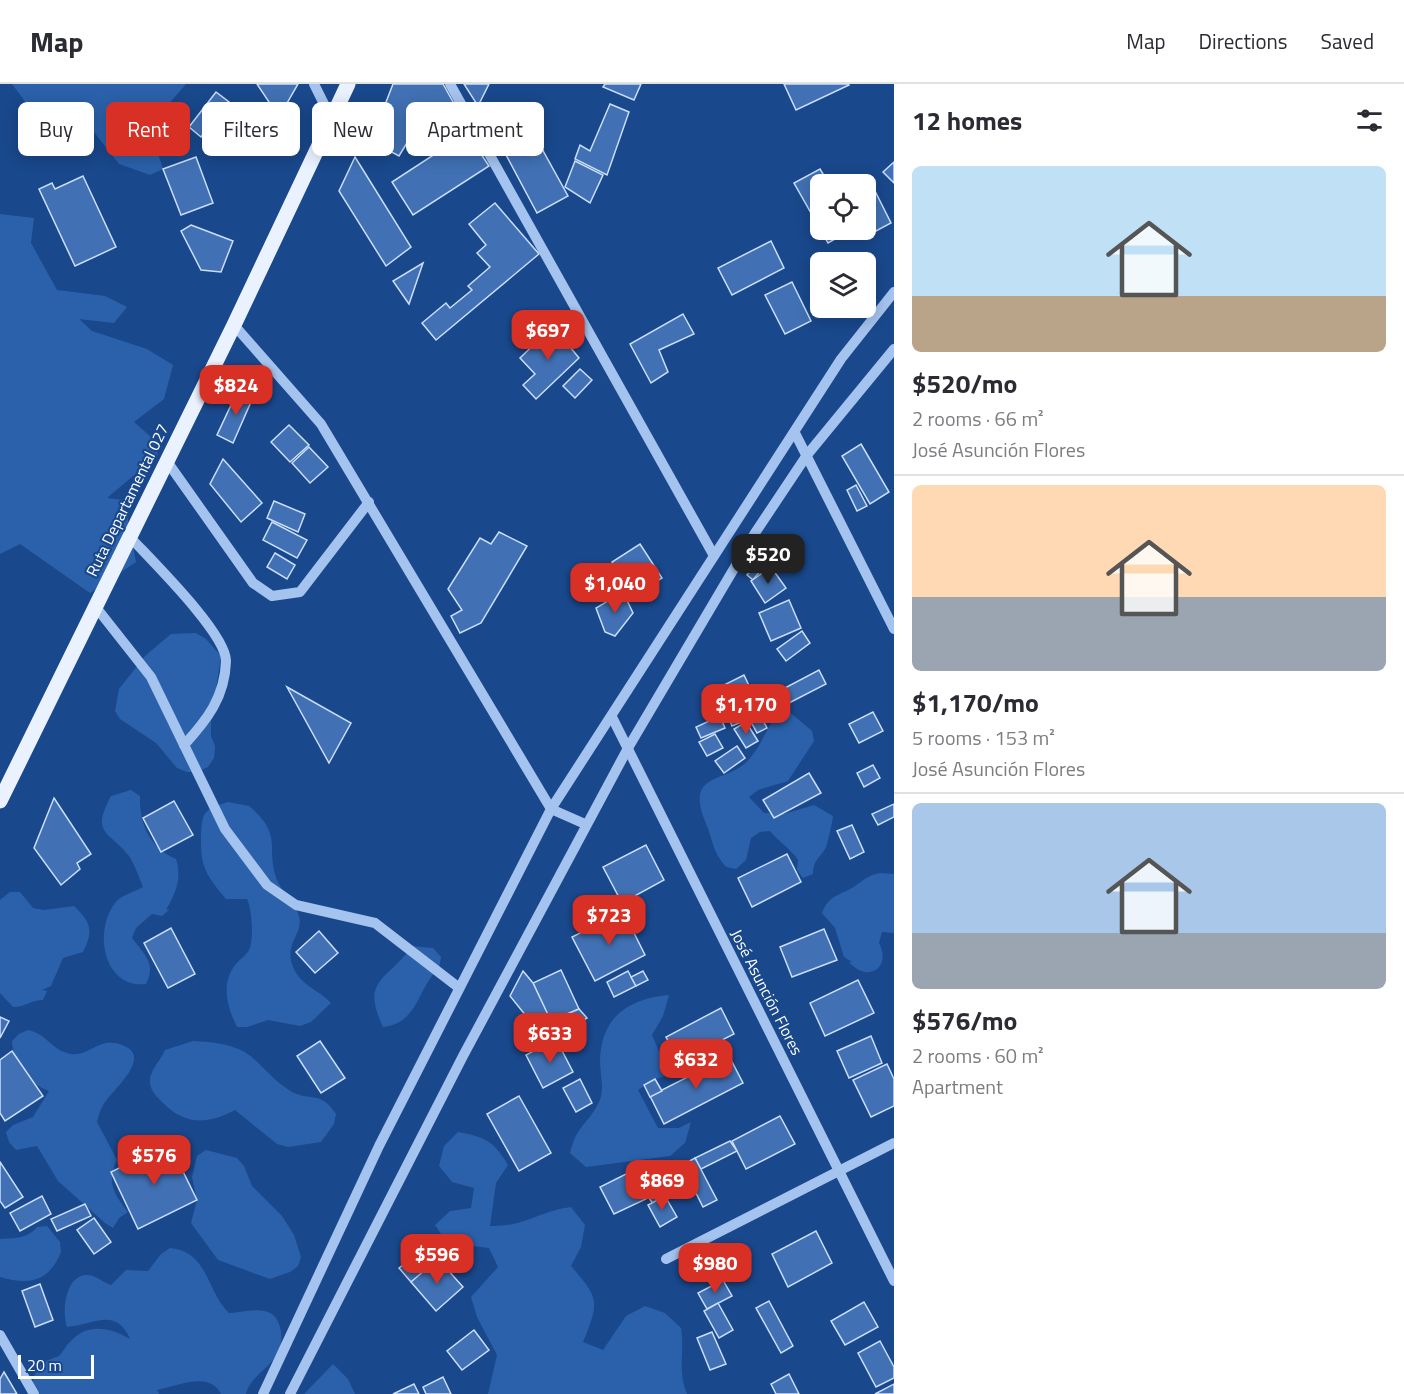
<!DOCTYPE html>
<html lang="en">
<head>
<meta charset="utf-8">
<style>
	:root { --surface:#fff; --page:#f7f7f7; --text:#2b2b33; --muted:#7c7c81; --line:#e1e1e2; --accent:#d93025 }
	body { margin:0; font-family:"Titillium Web",sans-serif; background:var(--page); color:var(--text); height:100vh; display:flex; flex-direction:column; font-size:22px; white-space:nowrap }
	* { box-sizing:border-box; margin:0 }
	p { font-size:20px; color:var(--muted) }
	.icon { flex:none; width:33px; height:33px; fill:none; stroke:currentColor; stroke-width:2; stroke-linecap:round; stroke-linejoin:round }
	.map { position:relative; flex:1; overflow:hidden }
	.details { display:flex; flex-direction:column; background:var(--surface); width:510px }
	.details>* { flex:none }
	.banner { position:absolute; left:18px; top:18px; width:570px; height:54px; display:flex; gap:12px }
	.controls { position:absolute; left:810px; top:90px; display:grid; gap:12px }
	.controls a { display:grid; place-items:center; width:66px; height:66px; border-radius:9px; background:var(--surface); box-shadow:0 3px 15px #0003; font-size:30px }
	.scale { position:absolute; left:18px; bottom:15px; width:76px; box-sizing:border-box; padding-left:6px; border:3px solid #fff; border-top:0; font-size:16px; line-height:21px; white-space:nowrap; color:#fff; -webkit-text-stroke:4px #19488c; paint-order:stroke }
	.price { position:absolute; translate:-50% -51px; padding:0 14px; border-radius:12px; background:var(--accent); color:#fff; font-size:20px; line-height:39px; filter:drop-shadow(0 2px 3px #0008) }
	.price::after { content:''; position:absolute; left:50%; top:36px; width:18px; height:14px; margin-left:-9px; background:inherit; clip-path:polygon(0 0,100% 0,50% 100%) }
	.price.on { background:#222; color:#fff }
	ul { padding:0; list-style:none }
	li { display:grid; align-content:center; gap:12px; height:318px; padding:0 18px }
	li+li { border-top:2px solid var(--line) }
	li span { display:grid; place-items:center; height:186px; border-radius:9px; color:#555 }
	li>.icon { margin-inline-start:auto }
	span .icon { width:108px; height:108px; fill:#fffc; stroke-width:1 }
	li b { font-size:26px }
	h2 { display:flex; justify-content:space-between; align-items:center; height:72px; padding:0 18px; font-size:26px }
	.pill { padding:0 21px; border-radius:9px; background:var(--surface); box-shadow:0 3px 15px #0003; font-size:21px; line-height:54px }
	.pill.on { background:var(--accent); color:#fff }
	header { display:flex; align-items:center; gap:36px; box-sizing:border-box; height:84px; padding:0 30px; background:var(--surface); border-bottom:2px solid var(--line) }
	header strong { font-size:28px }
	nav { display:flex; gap:33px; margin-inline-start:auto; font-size:21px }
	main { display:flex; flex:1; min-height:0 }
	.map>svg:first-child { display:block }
	.green { fill:#2b61aa }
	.building { fill:#4171b4; stroke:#cadefa; stroke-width:1.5 }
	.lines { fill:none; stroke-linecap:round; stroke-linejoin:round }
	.minor { stroke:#a4c3ee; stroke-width:10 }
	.major { stroke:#ebf2ff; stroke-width:15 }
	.labels { text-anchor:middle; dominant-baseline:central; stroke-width:4.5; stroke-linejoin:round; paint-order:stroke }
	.street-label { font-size:16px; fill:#fff; stroke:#19488c }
</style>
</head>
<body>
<header>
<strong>Map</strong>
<nav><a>Map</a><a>Directions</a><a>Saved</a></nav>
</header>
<main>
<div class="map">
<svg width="894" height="1310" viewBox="0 0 894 1310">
	<rect width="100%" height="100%" fill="#19488c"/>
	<g class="green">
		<polygon points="12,0 186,0 153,38 155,60 163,85 150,91 119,80 83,34 33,28"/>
		<polygon points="0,130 34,134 31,159 57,206 105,212 127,223 114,239 79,235 92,247 147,265 173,281 164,315 134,338 151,353 158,371 107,414 124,416 136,478 90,509 20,460 0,470"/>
		<polygon points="196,549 206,555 221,572 211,637 211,652 215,662 214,674 208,683 197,688 187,688 177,684 156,659 120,635 115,627 119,605 145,572 171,550"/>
		<path d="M787,626L812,647L814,657L788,697L758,706L749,713L764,729L784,730L814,721L833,732C832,741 829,751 827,760C824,772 813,773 813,790L803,794L797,786L798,776C791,765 779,758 770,747L760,748L751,754L746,776L736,785L726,783C711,765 714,758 705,737C684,685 730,701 751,673C762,659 768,643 777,629Z"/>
		<path d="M131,706L140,712C139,740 150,764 176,775C182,794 176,809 166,826L170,825L162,832L152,830L136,844L132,854C144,870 157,880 146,900C104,905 93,848 115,819C121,811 134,808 143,803C139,793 135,781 129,772C110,747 90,751 111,712Z"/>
		<path d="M228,718L249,722C286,753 263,765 279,800C284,811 296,821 299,832C304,851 282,860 294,885C302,902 319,906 331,919L311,938L300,942L268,936L247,943H237C228,925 221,903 233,884C237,877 245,873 249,866C254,856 252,825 247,815H226C206,791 200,783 201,751C202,727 205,725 228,718Z"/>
		<path d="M880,789L894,790V849L882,848L879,859C892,883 868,900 849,878H852L844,873L835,844L822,829C829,810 840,812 855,802C864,796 868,791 880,789Z"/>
		<path d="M10,808H20L33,824L44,826L74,822C91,838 94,847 83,868L63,874L51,902L42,906L47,907L43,916C31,916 25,923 13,923L0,909V816Z"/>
		<path d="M412,862L433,864L441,873L439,884C417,904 419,939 383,943C360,894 388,897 412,862Z"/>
		<path d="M669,911L663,932L652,951L669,991L655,995L638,1006L658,1044H679L691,1038L685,1059L670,1072L586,1083L570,1069C577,1040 588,1041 599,1018C605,1006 600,990 600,977C601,932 629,915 669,911Z"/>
		<path d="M28,946C45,949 52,965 67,969C84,974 91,962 106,959C112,958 119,959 124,962C152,973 114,1005 106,1017C101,1023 99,1030 97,1038L117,1076C106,1098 114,1110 128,1128L119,1134L113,1144L105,1139L58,1097L37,1062L16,1066L9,1058L6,1048L13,1041L33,1033L49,1007C29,1000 13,979 12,957L19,950Z"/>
		<path d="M193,957C214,958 238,960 254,975C266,986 275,997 289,1006C309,1019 320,1005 336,1030L334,1040L321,1058L288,1063L277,1060L235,1026C208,1040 186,1042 163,1019C156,1012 149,1006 150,995C151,985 161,976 165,966Z"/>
		<path d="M458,1048C485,1053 494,1057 508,1081L496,1099L490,1142C525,1143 539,1127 571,1123L585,1141L581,1163L571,1182C600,1215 599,1218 583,1258L603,1266L626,1232L645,1222L665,1229L681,1244C685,1270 677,1285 687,1310H488L497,1271L477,1233L471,1213L498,1183L489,1164L447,1159L435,1141L450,1127L471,1124L474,1104L452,1098L439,1082L444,1062Z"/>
		<polygon points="206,1066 237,1074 244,1082 252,1102 282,1132 294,1151 301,1173 298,1182 290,1188 270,1195 218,1176 191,1139 197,1116 192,1093 197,1072"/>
		<path d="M47,1142L60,1158L61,1168C48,1199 29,1201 0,1193V1155C15,1154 27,1155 37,1143Z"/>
		<path d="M170,1164C209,1168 206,1207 229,1229C247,1228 274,1218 280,1243C289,1280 251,1286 246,1310H221C209,1286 176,1303 157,1306L159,1310H32C33,1297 33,1285 46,1277C50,1275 55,1274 59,1272C64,1267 66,1261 71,1257C88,1238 112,1244 130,1255C116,1222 93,1241 67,1243C61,1227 66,1184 93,1192C99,1194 104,1199 111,1201L126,1186L148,1187L161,1170Z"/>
		<polygon points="333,1280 348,1295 355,1310 304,1310"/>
	</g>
	<g class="building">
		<polygon points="257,0 298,0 279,33"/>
		<polygon points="393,0 443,0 457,25 447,56 416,44 399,72 371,57"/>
		<polygon points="464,0 489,0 478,22"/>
		<polygon points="605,0 641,0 634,16 603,3"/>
		<polygon points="784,0 848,0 849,1 796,26"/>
		<polygon points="216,8 229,18 201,53 189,43"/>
		<polygon points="231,20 254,38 237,68 215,52 219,34"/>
		<polygon points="610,20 629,28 607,91 575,75 580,61 590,67"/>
		<polygon points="520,25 568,112 537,129 490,41"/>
		<polygon points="467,49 489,82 413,131 392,98"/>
		<polygon points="196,73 213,119 181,131 163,85"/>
		<polygon points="355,73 411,163 386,182 339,107"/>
		<polygon points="575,77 603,91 590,119 565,103"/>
		<polygon points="894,78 894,99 883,88"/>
		<polygon points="820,85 829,100 820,100 820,146 851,146 828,159 794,99"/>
		<polygon points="867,91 891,139 863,154 859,146 866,146 866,100 847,100"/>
		<polygon points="83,92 116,163 75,182 39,105 52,99 55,105"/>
		<polygon points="495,119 539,170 436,256 422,239 446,219 450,224 472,206 468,202 490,183 477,169 486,161 469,140"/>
		<polygon points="191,141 233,157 221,188 201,186 181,147"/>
		<polygon points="771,157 784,184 732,211 718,184"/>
		<polygon points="423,179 409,220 393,197"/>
		<polygon points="792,198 811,237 785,250 765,211"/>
		<polygon points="683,230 694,250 659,266 668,288 651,299 630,260"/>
		<polygon points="553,242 579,274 536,315 523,301 535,290 520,274"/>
		<polygon points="580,285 592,296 575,314 563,302"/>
		<polygon points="239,304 254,311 233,359 217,351"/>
		<polygon points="289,341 309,361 290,378 271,358"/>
		<polygon points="861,360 889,408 870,420 842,372"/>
		<polygon points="309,363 328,383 310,399 292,379"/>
		<polygon points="223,375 262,419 241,438 210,400"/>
		<polygon points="856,401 867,422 857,427 847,406"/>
		<polygon points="274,417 305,430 298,448 267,434"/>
		<polygon points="272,438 307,456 297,474 263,456"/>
		<polygon points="499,448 527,462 481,539 460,549 451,532 462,526 448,505 480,454 491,460"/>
		<polygon points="640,460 662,494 633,512 612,478"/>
		<polygon points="275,469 295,481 287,495 267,483"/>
		<polygon points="763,471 769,476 753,496 747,491"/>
		<polygon points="771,483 786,504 765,519 751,497"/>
		<polygon points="623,508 633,529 615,552 605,548 596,524"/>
		<polygon points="789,516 801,544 771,557 759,529"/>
		<polygon points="802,547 810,559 786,577 777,565"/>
		<polygon points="819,586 826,600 789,619 781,606"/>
		<polygon points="744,591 752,608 723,623 714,606"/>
		<polygon points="287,603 351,639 329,679"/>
		<polygon points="763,606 772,625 732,642 724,623"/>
		<polygon points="873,628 883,647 859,659 849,640"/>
		<polygon points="760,631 767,644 757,649 750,636"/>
		<polygon points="720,632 725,644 701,654 696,643"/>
		<polygon points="746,638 758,657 746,664 734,645"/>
		<polygon points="715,650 723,664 707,672 699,658"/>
		<polygon points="737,662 745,674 724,689 715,677"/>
		<polygon points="873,681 880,694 864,703 857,689"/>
		<polygon points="809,689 821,709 774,734 763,716"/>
		<polygon points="54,714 91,770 77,779 80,785 61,801 34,764"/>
		<polygon points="174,717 193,751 161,768 143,734"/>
		<polygon points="894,720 894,733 878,741 872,730"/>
		<polygon points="852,741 864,768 850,775 837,747"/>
		<polygon points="646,761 664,796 622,819 603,783"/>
		<polygon points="787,770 801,798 752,823 738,794"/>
		<polygon points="623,827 645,871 595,897 572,853"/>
		<polygon points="171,844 195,890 168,904 144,859"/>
		<polygon points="824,845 837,876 792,893 780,863"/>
		<polygon points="319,847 338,869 315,889 296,868"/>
		<polygon points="561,886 579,925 550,937 533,899"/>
		<polygon points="523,887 533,899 551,937 579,925 587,934 547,958 510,912"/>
		<polygon points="628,887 636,902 614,913 607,898"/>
		<polygon points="643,887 648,896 636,902 631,893"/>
		<polygon points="858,896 874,929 825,952 810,919"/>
		<polygon points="721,924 734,950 679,978 666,953"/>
		<polygon points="0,933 9,937 0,954"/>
		<polygon points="871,952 882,979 849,994 837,967"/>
		<polygon points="556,955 573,988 543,1004 526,971"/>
		<polygon points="320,957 345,994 321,1009 297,972"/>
		<polygon points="12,967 43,1012 5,1037 0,1029 0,976"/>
		<polygon points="729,972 743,999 664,1040 650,1012"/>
		<polygon points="887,980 894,995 894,1022 871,1033 853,996"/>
		<polygon points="580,995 592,1019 576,1028 563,1004"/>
		<polygon points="655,995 662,1007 650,1013 644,1001"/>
		<polygon points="519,1012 551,1069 519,1087 487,1030"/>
		<polygon points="780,1032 795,1060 746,1085 732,1057"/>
		<polygon points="730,1057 737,1067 701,1085 695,1074"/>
		<polygon points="169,1059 197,1116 138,1145 111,1088"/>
		<polygon points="695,1074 717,1116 703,1123 682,1081"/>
		<polygon points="0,1078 23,1113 5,1124 0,1117"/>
		<polygon points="645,1082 665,1112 653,1120 633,1090"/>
		<polygon points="632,1087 646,1115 614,1130 600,1103"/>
		<polygon points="42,1112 51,1130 20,1147 10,1129"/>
		<polygon points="665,1112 677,1133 660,1143 648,1121"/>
		<polygon points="85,1120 91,1132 57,1147 51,1135"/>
		<polygon points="94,1134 111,1158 94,1170 77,1146"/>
		<polygon points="816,1147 832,1179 788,1203 772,1170"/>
		<polygon points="434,1155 446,1169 411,1198 399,1184"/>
		<polygon points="438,1175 463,1203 436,1227 411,1198"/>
		<polygon points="723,1196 732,1212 707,1225 698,1209"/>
		<polygon points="40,1200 53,1236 35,1243 22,1207"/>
		<polygon points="769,1217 793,1262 781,1269 756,1224"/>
		<polygon points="864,1218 878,1243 845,1261 831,1237"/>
		<polygon points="718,1219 733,1246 719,1254 704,1227"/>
		<polygon points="474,1246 489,1266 462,1286 447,1267"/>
		<polygon points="712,1248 726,1280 710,1286 697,1254"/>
		<polygon points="880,1257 894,1283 894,1294 876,1303 858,1269"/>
		<polygon points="4,1288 17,1310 0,1310 0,1295"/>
		<polygon points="789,1290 799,1310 776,1310 771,1300"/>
		<polygon points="443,1293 451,1310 426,1310 423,1303"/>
		<polygon points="414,1300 419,1310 393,1310"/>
		<polygon points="894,1300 894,1310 875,1310"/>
	</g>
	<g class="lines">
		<g class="minor">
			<polyline points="314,0 331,34"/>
			<polyline points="450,0 713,470"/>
			<polyline points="234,241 321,340 551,725 585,740"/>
			<polyline points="795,349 894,545"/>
			<polyline points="166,376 253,499 272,512 300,508 369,418"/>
			<path d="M129,452C150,475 226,549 226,577C225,613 207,636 184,661"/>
			<polyline points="95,522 151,593 225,745 267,801 296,821 375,839 458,903"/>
			<polyline points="612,633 894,1197"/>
			<polyline points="666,1175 894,1059"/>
			<polyline points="0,1251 34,1310"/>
			<polyline points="263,1310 379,1062 551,725 841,275 894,208"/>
			<polyline points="290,1310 463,972 628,664 755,449 807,371 894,265"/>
		</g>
		<polyline class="major" points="0,717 234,241 348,0"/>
	</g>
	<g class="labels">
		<g class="street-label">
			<text transform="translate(127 416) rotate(-64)">Ruta Departamental 027</text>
			<text transform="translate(767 908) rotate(63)">José Asunción Flores</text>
		</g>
	</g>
</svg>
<div class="controls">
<a><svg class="icon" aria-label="locate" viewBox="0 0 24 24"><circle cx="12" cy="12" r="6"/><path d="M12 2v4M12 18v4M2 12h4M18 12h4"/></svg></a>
<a><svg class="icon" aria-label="layers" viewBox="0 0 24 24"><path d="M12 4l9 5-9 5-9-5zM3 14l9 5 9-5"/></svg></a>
</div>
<div class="scale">20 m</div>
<b class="price" style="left:548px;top:277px">$697</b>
<b class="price" style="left:236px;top:332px">$824</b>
<b class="price on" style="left:768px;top:501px">$520</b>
<b class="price" style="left:615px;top:530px">$1,040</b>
<b class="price" style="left:746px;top:651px">$1,170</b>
<b class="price" style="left:609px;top:862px">$723</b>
<b class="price" style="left:550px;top:980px">$633</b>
<b class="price" style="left:696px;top:1006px">$632</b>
<b class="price" style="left:154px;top:1102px">$576</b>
<b class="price" style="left:662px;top:1127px">$869</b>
<b class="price" style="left:437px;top:1201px">$596</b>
<b class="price" style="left:715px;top:1210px">$980</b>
<div class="banner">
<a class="pill">Buy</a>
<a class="pill on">Rent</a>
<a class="pill">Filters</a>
<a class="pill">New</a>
<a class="pill">Apartment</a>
</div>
</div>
<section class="details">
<h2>12 homes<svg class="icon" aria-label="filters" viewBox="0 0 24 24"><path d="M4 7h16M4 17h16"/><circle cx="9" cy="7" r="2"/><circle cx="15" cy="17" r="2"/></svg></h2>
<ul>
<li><span style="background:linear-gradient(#bfe0f5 70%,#b9a48a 0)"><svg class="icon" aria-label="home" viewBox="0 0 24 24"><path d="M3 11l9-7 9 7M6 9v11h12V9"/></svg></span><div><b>$520/mo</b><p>2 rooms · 66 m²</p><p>José Asunción Flores</p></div></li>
<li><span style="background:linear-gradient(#ffd9b3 60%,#9aa5b1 0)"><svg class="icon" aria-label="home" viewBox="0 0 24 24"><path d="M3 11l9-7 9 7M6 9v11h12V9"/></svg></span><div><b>$1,170/mo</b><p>5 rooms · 153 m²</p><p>José Asunción Flores</p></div></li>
<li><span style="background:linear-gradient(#a9c7e8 70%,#9aa5b1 0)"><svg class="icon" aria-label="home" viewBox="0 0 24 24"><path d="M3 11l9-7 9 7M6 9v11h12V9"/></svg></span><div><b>$576/mo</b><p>2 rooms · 60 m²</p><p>Apartment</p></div></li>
</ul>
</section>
</main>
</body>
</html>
